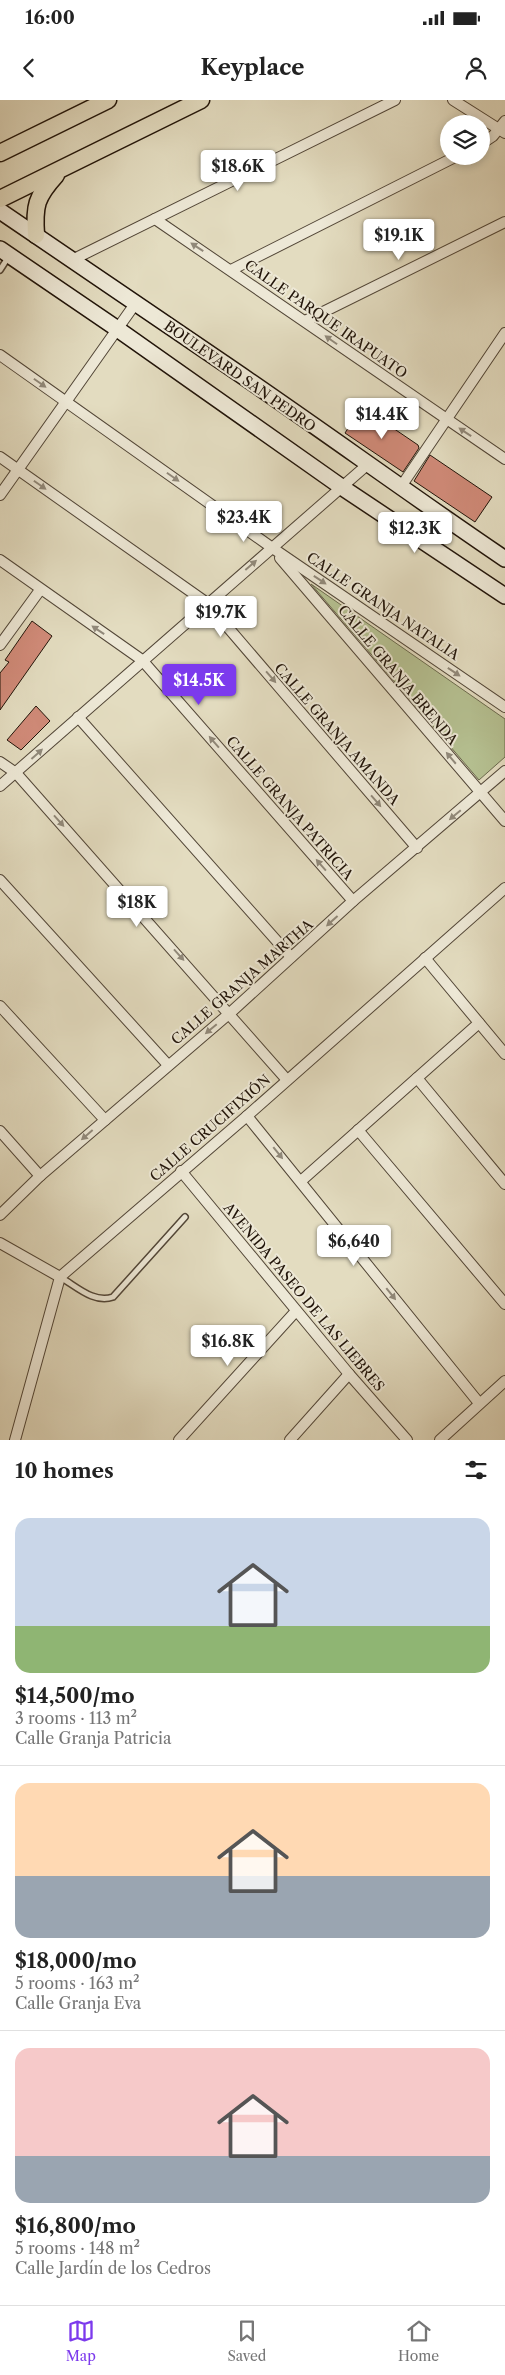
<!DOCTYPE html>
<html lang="en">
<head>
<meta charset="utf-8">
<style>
	:root { --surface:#fff; --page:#f6f6f6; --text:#222; --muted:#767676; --line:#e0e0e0; --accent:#7c3aed }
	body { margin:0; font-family:"Libre Caslon Text",serif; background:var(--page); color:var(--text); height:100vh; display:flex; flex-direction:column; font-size:19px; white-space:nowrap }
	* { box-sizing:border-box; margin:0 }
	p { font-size:16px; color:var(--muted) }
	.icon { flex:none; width:28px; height:28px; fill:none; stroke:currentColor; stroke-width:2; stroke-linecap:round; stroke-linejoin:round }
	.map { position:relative; height:1340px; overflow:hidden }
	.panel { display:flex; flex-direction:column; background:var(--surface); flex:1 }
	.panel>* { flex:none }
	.fabs { position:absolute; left:440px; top:15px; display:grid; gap:10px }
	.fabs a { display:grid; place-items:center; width:50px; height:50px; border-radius:50%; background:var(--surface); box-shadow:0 2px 8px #0003; font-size:25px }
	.price { position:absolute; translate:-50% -42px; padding:0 11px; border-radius:5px; background:#fff; color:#222; font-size:16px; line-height:32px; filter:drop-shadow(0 1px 2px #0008) }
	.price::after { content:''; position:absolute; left:50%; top:30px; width:15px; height:11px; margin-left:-8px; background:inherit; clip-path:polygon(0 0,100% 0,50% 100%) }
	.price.active { background:var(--accent); color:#fff }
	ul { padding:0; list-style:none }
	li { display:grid; align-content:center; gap:10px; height:265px; padding:0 15px }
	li+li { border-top:1px solid var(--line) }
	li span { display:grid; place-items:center; height:155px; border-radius:15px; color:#555 }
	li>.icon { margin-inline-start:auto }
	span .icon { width:90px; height:90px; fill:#fffc; stroke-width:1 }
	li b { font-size:21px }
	h2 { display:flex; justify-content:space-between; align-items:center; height:60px; padding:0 15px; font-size:21px }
	.status { display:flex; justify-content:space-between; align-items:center; height:35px; padding:0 25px; background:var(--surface); direction:ltr }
	.status svg { height:14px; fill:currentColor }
	header { display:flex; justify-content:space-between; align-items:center; height:65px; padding:0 15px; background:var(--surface); font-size:22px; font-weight:800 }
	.tab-bar { display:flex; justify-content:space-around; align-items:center; height:70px; border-top:1px solid var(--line); background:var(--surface); font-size:14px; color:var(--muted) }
	.tab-bar a { display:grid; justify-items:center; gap:2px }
	.tab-bar .active { color:var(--accent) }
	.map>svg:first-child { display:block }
	.green { fill:#b5c091; stroke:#6b6a4d }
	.building { fill:#d08a78; stroke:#211409 }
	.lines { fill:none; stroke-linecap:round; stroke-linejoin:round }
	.lane-casing { stroke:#524637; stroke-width:8 }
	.street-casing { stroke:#524637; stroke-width:12 }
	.secondary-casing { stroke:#211409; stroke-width:18 }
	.primary-casing { stroke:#211409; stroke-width:19 }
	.lane { stroke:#ede8d6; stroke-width:5 }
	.street { stroke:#ede8d6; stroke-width:10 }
	.secondary { stroke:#ede8d6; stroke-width:15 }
	.primary { stroke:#e3dcc0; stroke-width:16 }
	.oneway { fill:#91897a }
	.labels { text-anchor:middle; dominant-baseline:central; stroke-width:4; stroke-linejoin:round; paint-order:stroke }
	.street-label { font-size:14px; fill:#211409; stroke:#ede8d6 }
</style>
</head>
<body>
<div class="status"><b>16:00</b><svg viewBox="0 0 49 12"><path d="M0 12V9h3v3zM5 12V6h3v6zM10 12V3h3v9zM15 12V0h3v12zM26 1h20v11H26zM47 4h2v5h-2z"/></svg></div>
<header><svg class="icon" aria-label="back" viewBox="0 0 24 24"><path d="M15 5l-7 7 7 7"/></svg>Keyplace<svg class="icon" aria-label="person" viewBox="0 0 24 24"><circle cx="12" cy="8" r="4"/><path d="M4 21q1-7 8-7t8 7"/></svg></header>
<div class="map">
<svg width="505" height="1340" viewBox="0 0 505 1340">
	<rect width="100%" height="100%" fill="#e3dcc0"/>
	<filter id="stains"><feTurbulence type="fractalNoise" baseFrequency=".004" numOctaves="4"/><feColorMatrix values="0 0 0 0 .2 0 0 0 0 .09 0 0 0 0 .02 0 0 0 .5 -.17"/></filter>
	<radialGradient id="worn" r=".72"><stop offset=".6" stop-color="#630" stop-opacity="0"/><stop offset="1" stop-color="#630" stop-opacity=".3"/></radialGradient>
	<polygon class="green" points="311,484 505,619 505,657 479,680"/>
	<g class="building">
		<polygon points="362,307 418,345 419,348 403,372 345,333"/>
		<polygon points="430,355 492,397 475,422 414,381"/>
		<polygon points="32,521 52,536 0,610 0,573 9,562 5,560"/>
		<polygon points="36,606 50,621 21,650 7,640"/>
	</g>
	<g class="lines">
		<defs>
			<g id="lane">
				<polyline points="0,170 9,156"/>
				<path d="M60,1177C76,1186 94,1204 113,1197L185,1117"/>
			</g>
			<g id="street">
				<polyline points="453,0 505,33"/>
				<polyline points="481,44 493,36 505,21"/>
				<polyline points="155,119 505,359"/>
				<polyline points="70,161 395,0"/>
				<polyline points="231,170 457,56"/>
				<polyline points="305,221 505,122"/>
				<polyline points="0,255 271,447 505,607"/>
				<polyline points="0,357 207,503 417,748"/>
				<polyline points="400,388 505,233"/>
				<polyline points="0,395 135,204"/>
				<polyline points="280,458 505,721"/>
				<polyline points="0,460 142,560 353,801"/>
				<polyline points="0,545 40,490"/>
				<polyline points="78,617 291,857"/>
				<polyline points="0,662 16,673 287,980"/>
				<polyline points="0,686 367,365"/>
				<polyline points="0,780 168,965"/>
				<polyline points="425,858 505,954"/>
				<polyline points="0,906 105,1020"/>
				<polyline points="417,978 505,1084"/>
				<polyline points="247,1016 479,1303"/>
				<polyline points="358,1030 505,1204"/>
				<polyline points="0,1031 40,1076"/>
				<polyline points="181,1071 349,1274 407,1340"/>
				<polyline points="301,1081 479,923"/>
				<polyline points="0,1115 40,1076 230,913 353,801 505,671"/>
				<polyline points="0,1143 60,1177"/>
				<polyline points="15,1340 60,1177 247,1016 505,788"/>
				<polyline points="179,1340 296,1211"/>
				<polyline points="290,1340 349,1274"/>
				<polyline points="440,1340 505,1281"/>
			</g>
			<g id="secondary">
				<path d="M0,111C73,161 146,210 219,260C315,325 409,394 505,459"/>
				<polyline points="0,149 116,228 343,388 505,496"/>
			</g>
			<g id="primary">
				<polyline points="0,53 108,0"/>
				<polyline points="0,99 201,0"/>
				<path d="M36,135C34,106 36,97 56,75"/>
			</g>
		</defs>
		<use href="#lane" class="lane-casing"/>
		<use href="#street" class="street-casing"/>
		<use href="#secondary" class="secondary-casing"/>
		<use href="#primary" class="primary-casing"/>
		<use href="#lane" class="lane"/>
		<use href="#street" class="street"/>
		<use href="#secondary" class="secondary"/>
		<use href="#primary" class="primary"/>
	</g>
	<defs><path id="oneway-solid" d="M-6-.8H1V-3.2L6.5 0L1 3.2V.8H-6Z" transform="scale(1.25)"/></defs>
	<g class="oneway">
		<use href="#oneway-solid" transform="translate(197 147) rotate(-147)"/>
		<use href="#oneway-solid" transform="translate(331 240) rotate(-145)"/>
		<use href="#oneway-solid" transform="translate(40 283) rotate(35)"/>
		<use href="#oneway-solid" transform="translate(465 332) rotate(-146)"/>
		<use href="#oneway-solid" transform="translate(173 377) rotate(35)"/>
		<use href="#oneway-solid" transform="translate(40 385) rotate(35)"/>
		<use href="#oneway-solid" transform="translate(251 465) rotate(-41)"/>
		<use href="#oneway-solid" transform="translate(320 480) rotate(34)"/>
		<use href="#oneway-solid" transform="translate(98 530) rotate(-146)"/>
		<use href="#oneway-solid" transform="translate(454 572) rotate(34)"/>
		<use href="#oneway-solid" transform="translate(271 577) rotate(49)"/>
		<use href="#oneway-solid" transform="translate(214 642) rotate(-131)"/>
		<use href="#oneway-solid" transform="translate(37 654) rotate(-42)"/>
		<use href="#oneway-solid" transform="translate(451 658) rotate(-130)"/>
		<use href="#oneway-solid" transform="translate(376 701) rotate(49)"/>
		<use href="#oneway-solid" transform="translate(455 715) rotate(140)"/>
		<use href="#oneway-solid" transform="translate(59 721) rotate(48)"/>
		<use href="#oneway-solid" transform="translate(321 765) rotate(-131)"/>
		<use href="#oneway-solid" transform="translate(332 821) rotate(138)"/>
		<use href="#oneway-solid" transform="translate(179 855) rotate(48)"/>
		<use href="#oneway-solid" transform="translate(211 929) rotate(140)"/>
		<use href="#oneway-solid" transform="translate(87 1035) rotate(139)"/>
		<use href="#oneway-solid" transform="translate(278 1053) rotate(51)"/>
		<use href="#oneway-solid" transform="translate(391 1194) rotate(51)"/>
	</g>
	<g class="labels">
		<g class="street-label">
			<text transform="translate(326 219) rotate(35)">CALLE PARQUE IRAPUATO</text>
			<text transform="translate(240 276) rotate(35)">BOULEVARD SAN PEDRO</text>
			<text transform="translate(383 506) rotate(34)">CALLE GRANJA NATALIA</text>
			<text transform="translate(398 575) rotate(50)">CALLE GRANJA BRENDA</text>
			<text transform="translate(337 634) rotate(49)">CALLE GRANJA AMANDA</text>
			<text transform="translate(290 708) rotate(49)">CALLE GRANJA PATRICIA</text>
			<text transform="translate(242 882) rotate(-41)">CALLE GRANJA MARTHA</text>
			<text transform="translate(210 1028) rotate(-41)">CALLE CRUCIFIXIÓN</text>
			<text transform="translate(304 1197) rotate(50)">AVENIDA PASEO DE LAS LIEBRES</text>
		</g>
	</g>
	<rect width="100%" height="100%" filter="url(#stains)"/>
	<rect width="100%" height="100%" fill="url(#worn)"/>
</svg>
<div class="fabs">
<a><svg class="icon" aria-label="layers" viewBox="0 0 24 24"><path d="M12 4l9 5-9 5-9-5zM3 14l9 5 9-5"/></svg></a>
</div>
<b class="price" style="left:238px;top:92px">$18.6K</b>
<b class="price" style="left:399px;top:161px">$19.1K</b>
<b class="price" style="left:382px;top:340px">$14.4K</b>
<b class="price" style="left:244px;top:443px">$23.4K</b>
<b class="price" style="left:415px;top:454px">$12.3K</b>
<b class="price" style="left:221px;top:538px">$19.7K</b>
<b class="price active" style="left:199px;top:606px">$14.5K</b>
<b class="price" style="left:137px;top:828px">$18K</b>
<b class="price" style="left:354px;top:1167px">$6,640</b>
<b class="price" style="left:228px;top:1267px">$16.8K</b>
</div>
<section class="panel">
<h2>10 homes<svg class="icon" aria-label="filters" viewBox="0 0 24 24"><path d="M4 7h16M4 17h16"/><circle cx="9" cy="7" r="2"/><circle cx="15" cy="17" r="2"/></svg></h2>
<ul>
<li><span style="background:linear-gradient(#c9d6e8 70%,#8fb573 0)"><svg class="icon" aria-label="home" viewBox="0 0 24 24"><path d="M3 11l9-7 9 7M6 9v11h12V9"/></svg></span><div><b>$14,500/mo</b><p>3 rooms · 113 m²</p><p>Calle Granja Patricia</p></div></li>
<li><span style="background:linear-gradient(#ffd9b3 60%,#9aa5b1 0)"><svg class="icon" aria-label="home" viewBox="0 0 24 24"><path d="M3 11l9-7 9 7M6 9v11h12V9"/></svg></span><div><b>$18,000/mo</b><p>5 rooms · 163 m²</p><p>Calle Granja Eva</p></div></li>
<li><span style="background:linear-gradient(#f6c9c9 70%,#9aa5b1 0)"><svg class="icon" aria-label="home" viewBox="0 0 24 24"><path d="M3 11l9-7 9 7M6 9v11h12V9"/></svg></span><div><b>$16,800/mo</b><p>5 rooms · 148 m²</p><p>Calle Jardín de los Cedros</p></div></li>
</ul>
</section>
<nav class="tab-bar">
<a class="active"><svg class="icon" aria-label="map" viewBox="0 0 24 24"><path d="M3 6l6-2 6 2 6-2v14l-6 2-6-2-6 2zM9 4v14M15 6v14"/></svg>Map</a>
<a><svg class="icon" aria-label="saved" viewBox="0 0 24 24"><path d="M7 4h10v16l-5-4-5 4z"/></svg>Saved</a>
<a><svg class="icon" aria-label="home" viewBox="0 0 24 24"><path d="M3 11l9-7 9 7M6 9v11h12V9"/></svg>Home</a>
</nav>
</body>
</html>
